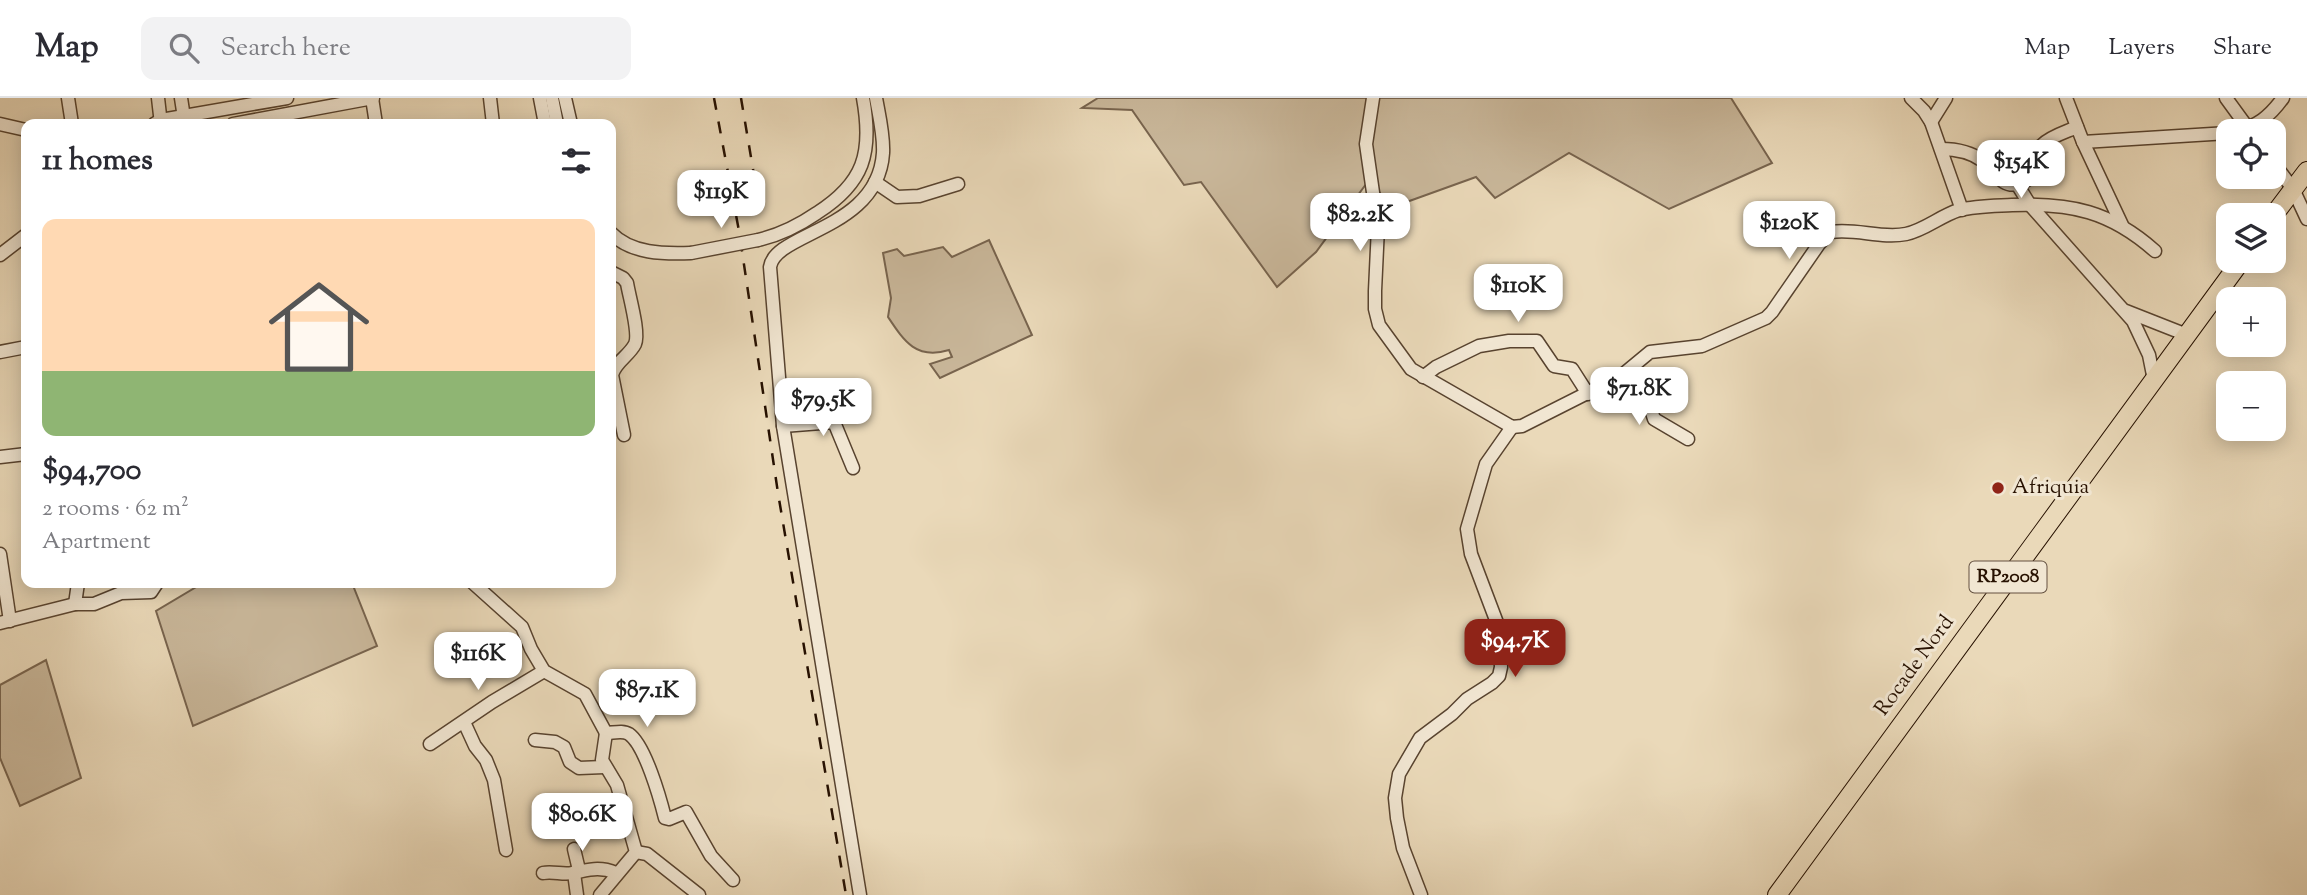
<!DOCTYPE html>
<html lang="en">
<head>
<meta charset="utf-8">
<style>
	:root { --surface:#fff; --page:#f2f2f3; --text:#2b2b33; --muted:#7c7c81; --line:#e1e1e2; --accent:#8f2418 }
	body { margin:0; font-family:"Sorts Mill Goudy",serif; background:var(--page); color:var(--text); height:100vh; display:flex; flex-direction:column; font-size:26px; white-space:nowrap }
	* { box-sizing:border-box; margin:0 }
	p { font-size:23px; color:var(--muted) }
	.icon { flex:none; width:38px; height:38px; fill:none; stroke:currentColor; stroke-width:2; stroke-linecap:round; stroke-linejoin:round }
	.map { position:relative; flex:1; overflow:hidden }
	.sheet { position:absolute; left:21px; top:21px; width:595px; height:469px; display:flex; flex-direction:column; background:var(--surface); border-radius:14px; box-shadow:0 4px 18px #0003 }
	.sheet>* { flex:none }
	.buttons { position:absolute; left:2216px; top:21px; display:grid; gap:14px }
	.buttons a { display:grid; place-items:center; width:70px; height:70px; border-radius:14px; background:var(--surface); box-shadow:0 4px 18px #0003; font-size:35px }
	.price { position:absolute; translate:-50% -60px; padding:0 16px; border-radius:14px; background:#fff; color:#222; font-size:23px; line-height:46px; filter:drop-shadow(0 2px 4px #0008) }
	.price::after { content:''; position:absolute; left:50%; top:42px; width:21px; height:16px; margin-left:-10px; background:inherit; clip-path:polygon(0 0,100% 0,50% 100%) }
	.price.current { background:var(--accent); color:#fff }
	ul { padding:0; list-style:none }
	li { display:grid; align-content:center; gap:14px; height:371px; padding:0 21px }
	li+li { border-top:2px solid var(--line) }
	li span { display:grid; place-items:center; height:217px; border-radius:14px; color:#555 }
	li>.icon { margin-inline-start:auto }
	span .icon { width:126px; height:126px; fill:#fffc; stroke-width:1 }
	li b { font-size:30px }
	h2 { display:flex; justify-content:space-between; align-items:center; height:84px; padding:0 21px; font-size:30px }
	header { display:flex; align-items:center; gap:42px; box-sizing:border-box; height:98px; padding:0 35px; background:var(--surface); border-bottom:2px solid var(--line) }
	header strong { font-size:33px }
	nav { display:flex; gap:38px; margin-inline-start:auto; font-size:24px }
	.search { width:490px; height:63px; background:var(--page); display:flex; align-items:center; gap:18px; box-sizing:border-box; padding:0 24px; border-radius:14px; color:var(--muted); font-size:26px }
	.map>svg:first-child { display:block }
	.green { fill:#c9b79a; stroke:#78644e; stroke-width:2 }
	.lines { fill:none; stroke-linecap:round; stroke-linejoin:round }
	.minor-casing { stroke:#58432f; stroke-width:15 }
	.highway-casing { stroke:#271101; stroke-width:20 }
	.minor { stroke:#f1e6d2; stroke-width:12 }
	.highway { stroke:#ead9b9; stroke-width:18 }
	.rail { stroke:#271101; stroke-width:2.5; stroke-dasharray:12 12; stroke-linecap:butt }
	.minor-bridge-casing { stroke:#58432f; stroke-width:15; stroke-linecap:butt }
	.minor-bridge { stroke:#f1e6d2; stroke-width:12 }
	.poi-dot { fill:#8f2418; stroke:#f1e6d2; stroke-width:2.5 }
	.labels { text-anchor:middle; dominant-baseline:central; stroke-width:6; stroke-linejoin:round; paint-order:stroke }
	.shield { fill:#f1e6d2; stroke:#645140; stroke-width:2 }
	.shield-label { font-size:19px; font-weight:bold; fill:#271101 }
	.poi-label { font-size:21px; fill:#271101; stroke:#f1e6d2; text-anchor:start }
	.street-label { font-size:21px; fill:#271101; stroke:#f1e6d2 }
</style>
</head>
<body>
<header>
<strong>Map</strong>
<div class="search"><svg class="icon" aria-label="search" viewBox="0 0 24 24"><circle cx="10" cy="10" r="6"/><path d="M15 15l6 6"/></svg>Search here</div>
<nav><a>Map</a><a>Layers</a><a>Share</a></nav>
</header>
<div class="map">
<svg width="2307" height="797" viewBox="0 0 2307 797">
	<rect width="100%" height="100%" fill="#ead9b9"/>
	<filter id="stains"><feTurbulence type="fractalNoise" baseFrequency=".00286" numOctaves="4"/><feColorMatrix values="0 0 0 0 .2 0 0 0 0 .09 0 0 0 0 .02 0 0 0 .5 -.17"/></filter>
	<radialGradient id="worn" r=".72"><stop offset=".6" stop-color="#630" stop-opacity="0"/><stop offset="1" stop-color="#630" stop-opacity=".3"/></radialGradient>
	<g class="green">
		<polygon points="1098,0 1367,0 1369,82 1316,154 1277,189 1201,84 1184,87 1132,12 1082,10"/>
		<polygon points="1371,0 1731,0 1772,65 1669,111 1569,55 1495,100 1476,79 1390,110 1372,83"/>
		<path d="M989,142L1032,237L940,280L930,266L952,259L949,252C916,262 904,243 888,219L891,200L883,155L897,151L904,158L943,149L952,159Z"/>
		<polygon points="203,485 352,485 377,548 193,628 156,513"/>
		<polygon points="46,562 81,680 20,708 0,660 0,587"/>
	</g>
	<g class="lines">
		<defs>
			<g id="minor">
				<polyline points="68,0 72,26"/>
				<polyline points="158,0 161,26"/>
				<polyline points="181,0 185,26"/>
				<polyline points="372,0 376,26"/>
				<polyline points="490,0 493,26"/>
				<polyline points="540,0 545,26"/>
				<polyline points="552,0 557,26"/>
				<polyline points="565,0 571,26"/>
				<path d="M1373,0L1366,46L1378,129L1375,193V211L1379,227L1411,271L1512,329L1522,328L1621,278L1650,254L1702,248L1766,220L1772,214L1819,146L1831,134C1856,130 1881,141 1906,136C1925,132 1940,118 1959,112C1976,108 1994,108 2012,107C2071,105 2110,113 2155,153"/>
				<polyline points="1911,0 1924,13 1931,24 1962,112"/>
				<polyline points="2066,0 2083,44 2122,127"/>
				<polyline points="2226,0 2250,33"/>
				<polyline points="1931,24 1946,0"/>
				<polyline points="0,26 26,32"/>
				<polyline points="154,26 161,22 287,0"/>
				<polyline points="233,26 373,0"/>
				<path d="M2235,33C2257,29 2270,18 2283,0"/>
				<polyline points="2083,44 2228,35"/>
				<path d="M1941,51C1956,51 1971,54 1983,63C1995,72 2000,90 2018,86C2040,82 2029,59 2042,47C2051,38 2066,34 2077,29"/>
				<polyline points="2273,64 2293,91 2307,121"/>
				<polyline points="875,84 897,99 919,98 958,86"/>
				<polyline points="2017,86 2030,107 2133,223 2149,257 2154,282"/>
				<path d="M611,135C631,156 664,156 691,155"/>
				<path d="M758,142C780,137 798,128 817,115C864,85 873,55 863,0"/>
				<polyline points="0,157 26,137"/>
				<path d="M611,174L623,180L627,185C629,198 640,235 635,246C629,258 615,264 612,277L624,337"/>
				<polyline points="2126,213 2187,237"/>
				<polyline points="0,254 26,249"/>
				<polyline points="1621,278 1645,292 1654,321 1688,341"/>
				<polyline points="1423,279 1436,269 1479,248 1509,243 1537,243 1554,268 1572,271 1588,296"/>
				<polyline points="783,328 834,324 853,370"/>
				<polyline points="0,359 26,356"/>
				<polyline points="0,456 10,523"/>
				<path d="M473,485L522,529L531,551L544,573L585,596L606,635C613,635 623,632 629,636C645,647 660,700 665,720L669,721L686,714L711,758L733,782"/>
				<polyline points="75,506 78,485"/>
				<polyline points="0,525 75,506 94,506 121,495 151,494 157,485"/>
				<polyline points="464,624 475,648 486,662 494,682 506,752"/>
				<polyline points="535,642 555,644 564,649 570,664 579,670 604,669"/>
				<polyline points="430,646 492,604 544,573"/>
				<polyline points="574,751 579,772"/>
				<polyline points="636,754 647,756 699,797"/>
				<path d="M543,775C553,773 563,777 572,775C589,772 599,768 616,775"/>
				<polyline points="574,775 577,797"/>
				<polyline points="600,797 636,754 617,687 602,662 606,635"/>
				<path d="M860,797L783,328L770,169C775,134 878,132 883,55C884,37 879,17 876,0"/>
				<polyline points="1421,797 1403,750 1397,720 1395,700 1399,676 1420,640 1452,616 1467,601 1492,585 1499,578 1501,569 1499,530 1471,456 1467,431 1486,366 1512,329"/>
			</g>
			<g id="highway">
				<polyline points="2273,118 2307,73"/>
				<polyline points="1777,797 2241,163"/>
			</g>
		</defs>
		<use href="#minor" class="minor-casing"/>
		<use href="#highway" class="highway-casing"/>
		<use href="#minor" class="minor"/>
		<use href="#highway" class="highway"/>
		<g class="rail">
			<polyline points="714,0 739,133 778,395 846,797"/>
			<polyline points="741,0 756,89"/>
		</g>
		<defs>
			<polyline id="minor-bridge" points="691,155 758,142"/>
		</defs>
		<use href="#minor-bridge" class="minor-bridge-casing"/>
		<use href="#minor-bridge" class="minor-bridge"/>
	</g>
	<circle class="poi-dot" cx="1998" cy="390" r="7"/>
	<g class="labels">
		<rect class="shield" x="1969.5" y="463.5" width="77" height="31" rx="5"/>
		<g class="shield-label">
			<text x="2008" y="479">RP2008</text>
		</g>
		<g class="poi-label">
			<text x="2012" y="390">Afriquia</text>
		</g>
		<g class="street-label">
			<text transform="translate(1915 568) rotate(-54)">Rocade Nord</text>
		</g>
	</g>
	<rect width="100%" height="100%" filter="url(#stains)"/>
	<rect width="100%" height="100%" fill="url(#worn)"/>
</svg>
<div class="buttons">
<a><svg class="icon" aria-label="locate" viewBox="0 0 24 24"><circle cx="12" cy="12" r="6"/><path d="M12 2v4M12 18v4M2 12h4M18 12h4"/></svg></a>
<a><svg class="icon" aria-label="layers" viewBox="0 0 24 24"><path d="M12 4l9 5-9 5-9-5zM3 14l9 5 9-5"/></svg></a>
<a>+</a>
<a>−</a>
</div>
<b class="price" style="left:2021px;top:102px">$154K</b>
<b class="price" style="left:721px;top:132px">$119K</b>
<b class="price" style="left:1360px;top:155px">$82.2K</b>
<b class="price" style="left:1789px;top:163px">$120K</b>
<b class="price" style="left:1518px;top:226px">$110K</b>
<b class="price" style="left:1639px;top:329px">$71.8K</b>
<b class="price" style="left:823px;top:340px">$79.5K</b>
<b class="price current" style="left:1515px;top:581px">$94.7K</b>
<b class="price" style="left:478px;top:594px">$116K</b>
<b class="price" style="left:647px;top:631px">$87.1K</b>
<b class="price" style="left:582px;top:755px">$80.6K</b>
<section class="sheet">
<h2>11 homes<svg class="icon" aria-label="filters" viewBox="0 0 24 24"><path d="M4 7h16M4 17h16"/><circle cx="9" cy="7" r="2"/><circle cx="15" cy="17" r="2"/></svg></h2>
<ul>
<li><span style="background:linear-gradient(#ffd9b3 70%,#8fb573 0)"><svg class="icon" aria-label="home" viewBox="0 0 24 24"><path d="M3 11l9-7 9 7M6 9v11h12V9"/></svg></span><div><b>$94,700</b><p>2 rooms · 62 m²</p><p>Apartment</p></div></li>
</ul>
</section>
</div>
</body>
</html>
